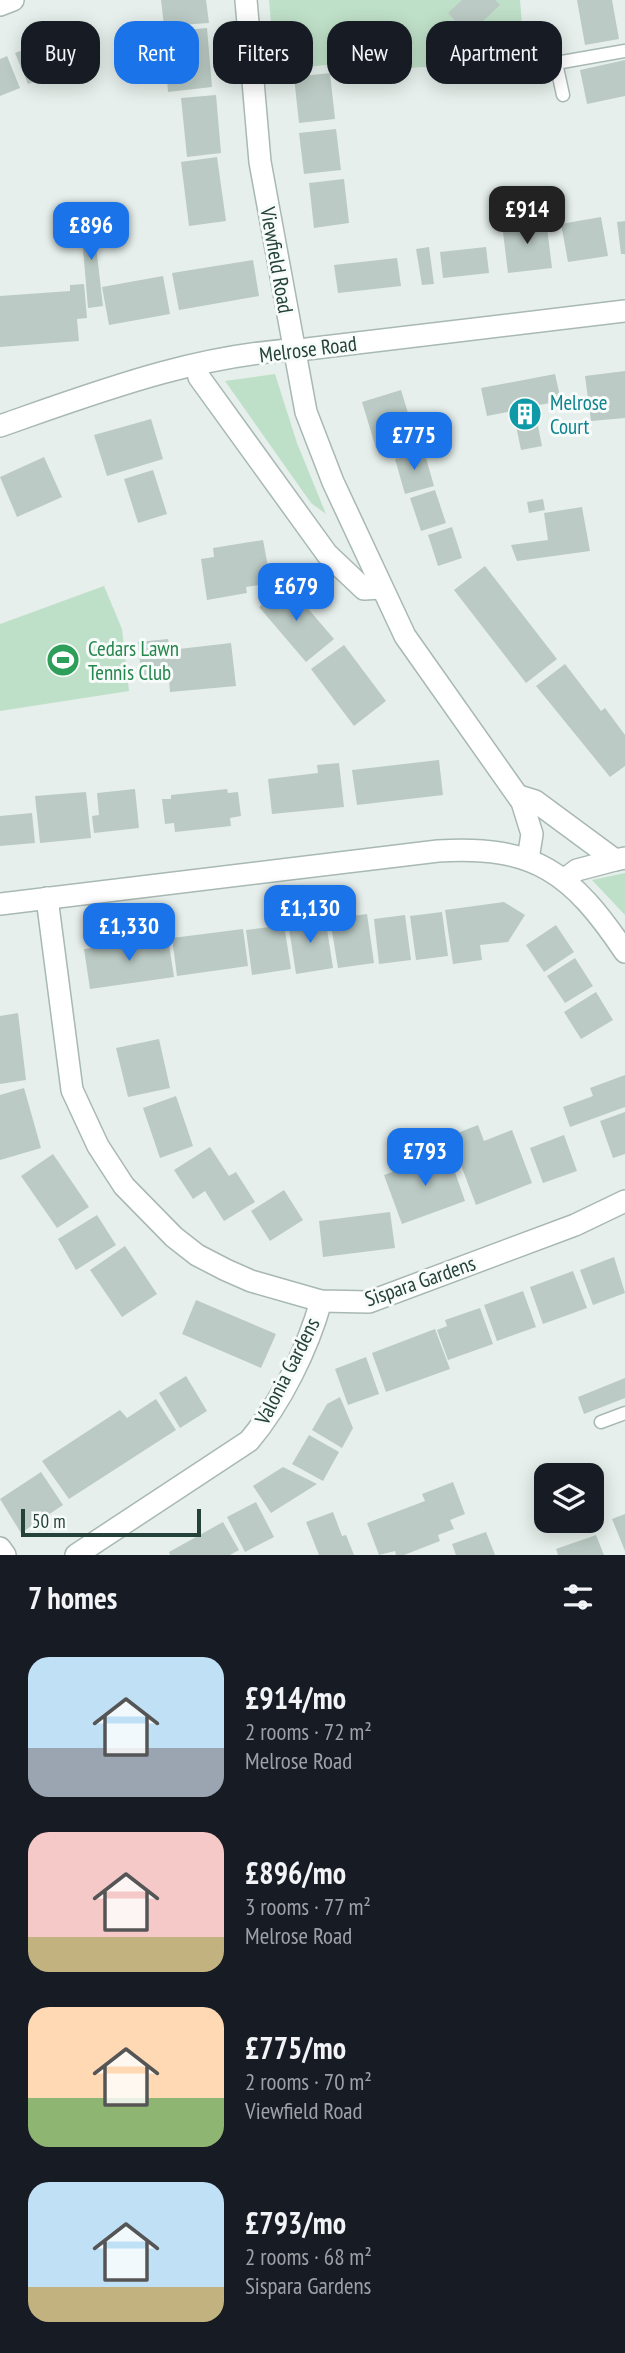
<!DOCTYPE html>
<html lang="en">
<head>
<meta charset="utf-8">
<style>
	:root { --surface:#171b24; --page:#20242c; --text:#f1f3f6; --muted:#9ea1a6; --accent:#1a73e8 }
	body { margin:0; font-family:"PT Sans Narrow",sans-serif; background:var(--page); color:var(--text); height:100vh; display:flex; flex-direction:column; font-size:26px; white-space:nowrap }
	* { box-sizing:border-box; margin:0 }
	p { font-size:23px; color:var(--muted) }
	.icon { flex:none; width:38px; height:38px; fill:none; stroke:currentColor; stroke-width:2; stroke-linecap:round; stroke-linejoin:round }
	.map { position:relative; height:1555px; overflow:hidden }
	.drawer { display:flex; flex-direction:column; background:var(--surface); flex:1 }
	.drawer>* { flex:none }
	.top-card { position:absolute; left:21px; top:21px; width:584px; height:63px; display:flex; gap:14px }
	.tools { position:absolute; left:534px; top:1463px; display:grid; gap:14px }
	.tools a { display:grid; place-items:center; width:70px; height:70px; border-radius:14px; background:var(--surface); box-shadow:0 4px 18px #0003; font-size:35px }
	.scale { position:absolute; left:21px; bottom:18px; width:180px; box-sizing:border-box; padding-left:7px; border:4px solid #24423a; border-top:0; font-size:19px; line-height:24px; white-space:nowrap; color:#24423a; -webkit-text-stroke:5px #f7fbf9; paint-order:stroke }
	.price { position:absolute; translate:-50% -60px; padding:0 16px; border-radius:14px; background:var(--accent); color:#fff; font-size:23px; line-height:46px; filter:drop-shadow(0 2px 4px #0008) }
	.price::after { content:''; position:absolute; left:50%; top:42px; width:21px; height:16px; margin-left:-10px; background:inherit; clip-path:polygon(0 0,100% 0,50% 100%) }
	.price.active { background:#222; color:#fff }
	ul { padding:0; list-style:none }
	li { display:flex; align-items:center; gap:21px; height:175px; padding:0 28px }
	li span { display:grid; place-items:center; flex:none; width:196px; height:140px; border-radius:21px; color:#555 }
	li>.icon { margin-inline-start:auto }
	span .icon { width:84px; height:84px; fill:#fffc; stroke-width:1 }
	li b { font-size:30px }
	h2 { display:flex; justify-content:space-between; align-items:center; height:84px; padding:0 28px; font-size:30px }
	.tag { padding:0 24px; border-radius:21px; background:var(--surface); box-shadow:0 4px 18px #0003; font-size:24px; line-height:63px }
	.tag.active { background:var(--accent); color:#fff }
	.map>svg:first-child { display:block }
	.green { fill:#bfe0c8 }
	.building { fill:#bbcac4 }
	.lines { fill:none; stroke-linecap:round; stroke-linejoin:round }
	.lane-casing { stroke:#a8b8b2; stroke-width:15 }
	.street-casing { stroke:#a8b8b2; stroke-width:24 }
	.lane { stroke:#fff; stroke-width:12 }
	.street { stroke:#fff; stroke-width:21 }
	.labels { text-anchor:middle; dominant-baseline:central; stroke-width:6; stroke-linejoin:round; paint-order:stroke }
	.street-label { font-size:21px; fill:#24423a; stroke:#f7fbf9 }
	.culture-label { font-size:21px; fill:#0d838f; stroke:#f7fbf9; text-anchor:start }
	.leisure-label { font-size:21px; fill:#27864d; stroke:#f7fbf9; text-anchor:start }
</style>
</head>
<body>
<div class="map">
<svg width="625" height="1555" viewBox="0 0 625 1555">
	<rect width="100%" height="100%" fill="#e6efeb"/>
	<g class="green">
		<polygon points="269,0 520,0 525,59 398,69 397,58 275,70"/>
		<polygon points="275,374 297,443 326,514 311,503 225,381"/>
		<polygon points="104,586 122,629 129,691 0,711 0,624"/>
		<polygon points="625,873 625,915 592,880"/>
	</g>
	<g class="building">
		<polygon points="161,0 206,0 209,23 164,26"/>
		<polygon points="462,0 495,0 500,5 468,35 448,13"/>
		<polygon points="577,0 612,0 619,39 585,45"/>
		<polygon points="207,28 212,87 168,92 163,32"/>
		<polygon points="93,30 95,66 72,67 69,32"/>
		<polygon points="59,36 66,69 28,84 15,53"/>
		<polygon points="7,56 20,88 0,96 0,59"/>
		<polygon points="625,60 625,96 587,104 580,70"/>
		<polygon points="330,73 335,119 299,123 294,77"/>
		<polygon points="216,95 221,153 187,157 181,98"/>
		<polygon points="336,129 341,170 304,174 299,133"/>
		<polygon points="217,157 226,221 189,226 181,162"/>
		<polygon points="344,179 349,223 314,228 309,183"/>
		<polygon points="92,212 103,306 88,308 80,213"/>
		<polygon points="601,217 608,256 568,262 561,224"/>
		<polygon points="546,219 552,268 508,273 502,224"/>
		<polygon points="625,221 625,254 621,254 617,222"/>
		<polygon points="429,247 434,284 422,285 416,249"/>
		<polygon points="486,247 489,273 443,278 440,252"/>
		<polygon points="397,258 401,286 338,293 334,265"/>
		<polygon points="253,260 259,296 179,310 172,273"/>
		<polygon points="163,276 170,314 109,325 102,287"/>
		<polygon points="84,284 87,318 77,319 79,341 0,347 0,296 70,291 70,285"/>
		<polygon points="625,371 625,418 591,421 585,376"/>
		<polygon points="555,374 561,401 534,406 542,446 521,450 513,411 487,416 481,388"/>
		<polygon points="401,390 415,436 376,448 362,402"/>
		<polygon points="151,419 163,459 107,476 94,435"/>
		<polygon points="424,451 434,486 405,494 395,459"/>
		<polygon points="44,457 62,497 17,517 0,477"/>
		<polygon points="153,470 167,514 138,523 124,479"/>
		<polygon points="435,490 446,523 421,531 410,498"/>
		<polygon points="543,499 545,510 529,513 527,502"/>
		<polygon points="582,507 590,551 517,561 511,545 548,540 544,513"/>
		<polygon points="452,527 462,558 438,566 428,535"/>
		<polygon points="263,540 271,583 246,587 247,593 207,600 201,559 214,557 213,548"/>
		<polygon points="485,566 557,659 526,683 454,590"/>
		<polygon points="287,584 334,639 306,662 259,607"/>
		<polygon points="168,639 170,650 231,643 236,686 170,692 169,680 142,683 138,642"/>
		<polygon points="344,645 386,701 354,726 311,669"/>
		<polygon points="565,664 601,711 605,708 625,735 625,766 610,777 536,686"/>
		<polygon points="439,760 443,795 357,805 352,770"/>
		<polygon points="339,763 344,807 272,814 268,779 318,773 317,765"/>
		<polygon points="135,789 139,828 94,833 92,816 99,815 97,793"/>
		<polygon points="227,789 228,793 238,792 241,816 230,818 231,826 175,832 174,823 165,824 162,799 171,799 171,795"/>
		<polygon points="86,792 91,838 40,843 35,796"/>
		<polygon points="32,813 35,843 0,846 0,816"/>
		<polygon points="504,902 525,915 508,942 480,945 482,960 453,964 445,910"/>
		<polygon points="442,912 448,956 416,960 410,916"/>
		<polygon points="367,914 374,963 338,968 330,919"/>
		<polygon points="405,915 411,960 379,964 374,919"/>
		<polygon points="325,916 333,968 296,974 288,922"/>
		<polygon points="284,925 291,969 252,975 246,930"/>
		<polygon points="556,925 574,952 544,972 526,945"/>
		<polygon points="243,929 248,966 177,976 172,938"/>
		<polygon points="168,938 174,977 90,989 84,949"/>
		<polygon points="575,958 593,986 565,1003 547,976"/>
		<polygon points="596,992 613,1020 581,1039 564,1012"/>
		<polygon points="18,1013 26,1080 0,1084 0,1016"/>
		<polygon points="159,1039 170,1088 128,1097 116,1048"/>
		<polygon points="625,1075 625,1107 570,1127 563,1107 593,1096 590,1088"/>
		<polygon points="24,1088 41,1148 0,1160 0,1095"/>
		<polygon points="176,1096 193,1146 160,1158 143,1108"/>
		<polygon points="625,1112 625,1154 613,1158 600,1121"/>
		<polygon points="478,1125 484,1141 512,1130 532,1183 476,1205 450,1136"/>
		<polygon points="564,1135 577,1171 543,1183 530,1148"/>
		<polygon points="210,1147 229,1176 236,1172 255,1202 224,1221 205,1191 193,1199 174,1170"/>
		<polygon points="448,1152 465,1201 402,1224 384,1175"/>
		<polygon points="53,1154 89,1207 57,1228 21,1176"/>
		<polygon points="284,1190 303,1220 270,1241 251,1211"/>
		<polygon points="390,1212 395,1248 323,1257 319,1221"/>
		<polygon points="97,1215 116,1245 76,1270 58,1239"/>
		<polygon points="125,1246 157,1294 122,1317 90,1270"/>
		<polygon points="614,1257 625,1293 593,1305 580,1270"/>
		<polygon points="573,1271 587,1308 543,1324 530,1287"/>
		<polygon points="523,1291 536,1327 497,1341 484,1305"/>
		<polygon points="196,1300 276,1334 261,1368 182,1334"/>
		<polygon points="480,1308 493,1344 448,1360 437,1330 447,1326 445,1320"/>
		<polygon points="435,1329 450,1369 386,1392 372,1353"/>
		<polygon points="366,1357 379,1394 348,1405 335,1369"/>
		<polygon points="186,1376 207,1411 180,1428 159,1393"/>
		<polygon points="625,1378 625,1398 584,1414 578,1397"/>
		<polygon points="340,1397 353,1428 342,1448 312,1430 327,1404"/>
		<polygon points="156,1399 176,1430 69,1499 42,1461 120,1410 127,1418"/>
		<polygon points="309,1435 339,1452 323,1481 292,1464"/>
		<polygon points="283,1467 317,1484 271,1513 253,1486"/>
		<polygon points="41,1472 63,1505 21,1533 0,1499"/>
		<polygon points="453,1482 465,1514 450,1520 454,1529 438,1535 440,1541 404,1555 396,1555 395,1551 379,1555 367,1523 425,1501 422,1494"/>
		<polygon points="256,1502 274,1537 245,1552 227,1517"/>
		<polygon points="333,1512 342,1536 346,1535 354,1555 319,1555 306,1522"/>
		<polygon points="625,1514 625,1551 612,1519"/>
		<polygon points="223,1522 239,1550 230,1555 170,1555 169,1552"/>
		<polygon points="486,1532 495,1555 456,1555 452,1544"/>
		<polygon points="596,1535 604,1555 558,1555 556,1549"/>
	</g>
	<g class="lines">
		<defs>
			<g id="lane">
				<polyline points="563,95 556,63 625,51"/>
				<polyline points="601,1422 625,1413"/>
			</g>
			<g id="street">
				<polyline points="246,0 260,162 306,412 333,482 405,636 522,802 532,834 528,859"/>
				<polyline points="0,5 13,0"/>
				<polyline points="196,365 199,377 327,554 364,589 381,588"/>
				<path d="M0,426C100,391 200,353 307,349L625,311"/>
				<polyline points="519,796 535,801 615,860 625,858"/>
				<polyline points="565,879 577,870 615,860"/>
				<polyline points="47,898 72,1090 98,1146 124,1186 174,1237 197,1255 226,1270 251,1281 321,1301 369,1302 575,1225 625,1201"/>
				<path d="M0,904L438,851C535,845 572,873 625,952"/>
				<polyline points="0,1548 5,1555"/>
				<path d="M76,1555L249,1441C281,1403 308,1348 321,1301"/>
			</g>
		</defs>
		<use href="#lane" class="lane-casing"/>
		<use href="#street" class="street-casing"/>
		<use href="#lane" class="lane"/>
		<use href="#street" class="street"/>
	</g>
	<defs>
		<symbol id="building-disc" viewBox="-11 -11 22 22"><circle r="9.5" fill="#0f9aa8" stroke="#f7fbf9"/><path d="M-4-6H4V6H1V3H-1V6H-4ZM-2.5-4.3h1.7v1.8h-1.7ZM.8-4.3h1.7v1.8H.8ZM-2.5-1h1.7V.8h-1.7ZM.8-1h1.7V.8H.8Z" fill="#fff"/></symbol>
		<symbol id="stadium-disc" viewBox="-11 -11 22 22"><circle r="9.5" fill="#2e9e5b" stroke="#f7fbf9"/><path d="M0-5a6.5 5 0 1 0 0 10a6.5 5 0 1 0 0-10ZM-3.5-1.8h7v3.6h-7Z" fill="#fff"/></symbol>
	</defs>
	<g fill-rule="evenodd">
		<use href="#building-disc" x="506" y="395" width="38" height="38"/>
		<use href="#stadium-disc" x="44" y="641" width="38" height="38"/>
	</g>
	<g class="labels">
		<g class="street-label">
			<text transform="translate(277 260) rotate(80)">Viewfield Road</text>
			<text transform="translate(308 349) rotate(-7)">Melrose Road</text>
			<text transform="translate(420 1281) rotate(-19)">Sispara Gardens</text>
			<text transform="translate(287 1371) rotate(-63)">Valonia Gardens</text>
		</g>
		<g class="culture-label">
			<text x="550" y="402">Melrose<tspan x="550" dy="24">Court</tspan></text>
		</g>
		<g class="leisure-label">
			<text x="88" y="648">Cedars Lawn<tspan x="88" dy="24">Tennis Club</tspan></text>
		</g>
	</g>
</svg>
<div class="tools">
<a><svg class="icon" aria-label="layers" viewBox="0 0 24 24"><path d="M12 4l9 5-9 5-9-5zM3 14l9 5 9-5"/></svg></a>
</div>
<div class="scale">50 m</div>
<b class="price active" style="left:527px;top:246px">£914</b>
<b class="price" style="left:91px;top:262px">£896</b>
<b class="price" style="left:414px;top:472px">£775</b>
<b class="price" style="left:296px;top:623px">£679</b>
<b class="price" style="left:310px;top:945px">£1,130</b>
<b class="price" style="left:129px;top:963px">£1,330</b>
<b class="price" style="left:425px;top:1188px">£793</b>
<div class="top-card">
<a class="tag">Buy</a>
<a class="tag active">Rent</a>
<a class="tag">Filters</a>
<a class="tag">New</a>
<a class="tag">Apartment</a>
</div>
</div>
<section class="drawer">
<h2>7 homes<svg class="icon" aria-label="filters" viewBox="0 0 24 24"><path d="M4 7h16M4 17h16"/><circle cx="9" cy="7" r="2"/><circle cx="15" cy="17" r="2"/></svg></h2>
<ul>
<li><span style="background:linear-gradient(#bfe0f5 65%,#9aa5b1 0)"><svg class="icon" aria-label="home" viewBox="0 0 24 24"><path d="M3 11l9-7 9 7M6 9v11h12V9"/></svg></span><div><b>£914/mo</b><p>2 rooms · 72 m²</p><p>Melrose Road</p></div></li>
<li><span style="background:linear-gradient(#f6c9c9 75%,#c2b280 0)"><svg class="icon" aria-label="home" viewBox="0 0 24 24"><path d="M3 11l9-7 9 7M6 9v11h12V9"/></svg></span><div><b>£896/mo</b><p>3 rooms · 77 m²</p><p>Melrose Road</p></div></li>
<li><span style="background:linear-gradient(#ffd9b3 65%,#8fb573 0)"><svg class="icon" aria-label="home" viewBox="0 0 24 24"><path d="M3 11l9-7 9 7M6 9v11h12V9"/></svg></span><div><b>£775/mo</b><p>2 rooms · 70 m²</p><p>Viewfield Road</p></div></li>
<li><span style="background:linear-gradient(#bfe0f5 75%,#c2b280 0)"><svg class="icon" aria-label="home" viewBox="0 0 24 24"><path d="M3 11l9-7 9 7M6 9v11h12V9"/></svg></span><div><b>£793/mo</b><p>2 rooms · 68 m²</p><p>Sispara Gardens</p></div></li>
</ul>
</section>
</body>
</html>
